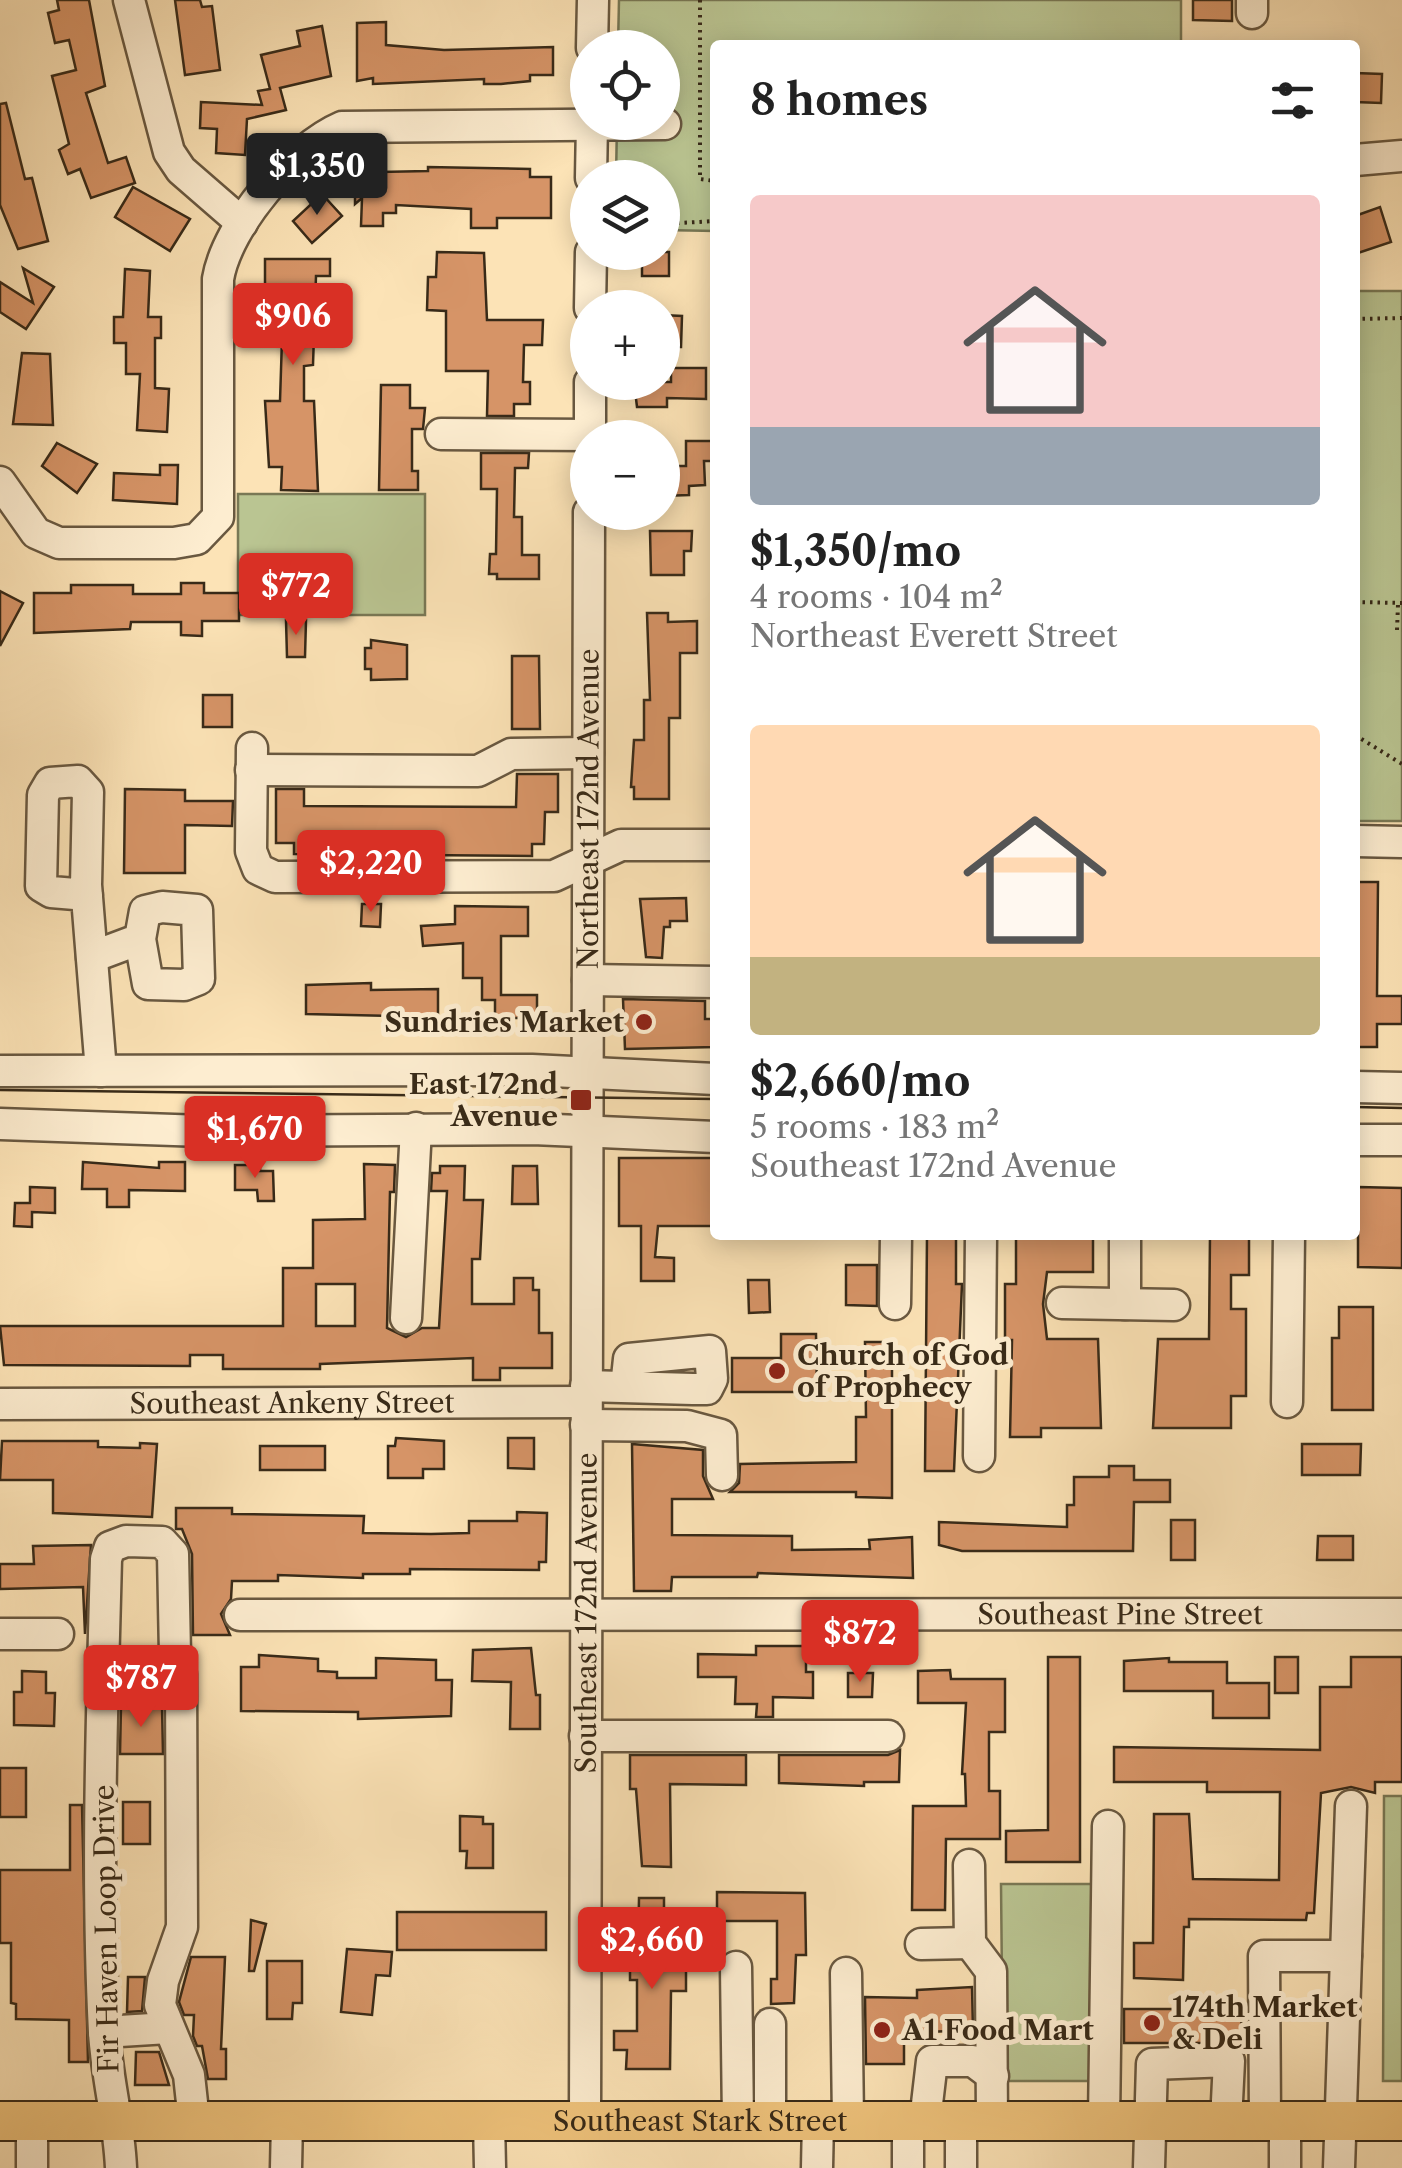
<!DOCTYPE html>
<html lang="en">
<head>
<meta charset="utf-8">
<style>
	:root { --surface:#fff; --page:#f2f2f2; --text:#222; --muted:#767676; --accent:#d93025 }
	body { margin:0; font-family:"Libre Caslon Text",serif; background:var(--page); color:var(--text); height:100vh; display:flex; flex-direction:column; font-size:38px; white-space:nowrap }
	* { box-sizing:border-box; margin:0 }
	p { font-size:32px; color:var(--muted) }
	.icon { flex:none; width:55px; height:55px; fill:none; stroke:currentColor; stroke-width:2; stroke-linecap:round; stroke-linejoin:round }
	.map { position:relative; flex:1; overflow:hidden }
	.details { position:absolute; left:710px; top:40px; width:650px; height:1200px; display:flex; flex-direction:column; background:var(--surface); border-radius:10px; box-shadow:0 5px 25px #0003 }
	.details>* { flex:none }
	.fabs { position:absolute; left:570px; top:30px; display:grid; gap:20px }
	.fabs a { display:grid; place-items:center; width:110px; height:110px; border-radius:50%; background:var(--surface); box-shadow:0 5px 25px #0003; font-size:50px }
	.price { position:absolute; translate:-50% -85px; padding:0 22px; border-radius:10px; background:var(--accent); color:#fff; font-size:32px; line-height:65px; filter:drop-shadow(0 2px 5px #0008) }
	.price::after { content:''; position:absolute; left:50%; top:60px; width:30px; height:22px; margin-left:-15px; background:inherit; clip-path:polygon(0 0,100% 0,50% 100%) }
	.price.selected { background:#222; color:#fff }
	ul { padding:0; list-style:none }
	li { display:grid; align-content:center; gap:20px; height:530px; padding:0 40px }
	li span { display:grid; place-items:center; height:310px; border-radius:10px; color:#555 }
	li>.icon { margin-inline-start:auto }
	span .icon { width:180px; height:180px; fill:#fffc; stroke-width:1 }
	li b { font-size:42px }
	h2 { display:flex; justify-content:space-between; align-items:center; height:120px; padding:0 40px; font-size:42px }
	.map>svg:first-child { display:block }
	.green { fill:#bac592; stroke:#797855; stroke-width:2.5 }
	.building { fill:#d69467; stroke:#382a18; stroke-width:2.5; fill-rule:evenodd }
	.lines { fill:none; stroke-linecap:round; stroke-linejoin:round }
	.minor-casing { stroke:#695840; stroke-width:35 }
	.major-casing { stroke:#382a18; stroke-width:42 }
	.path { stroke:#382a18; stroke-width:4; stroke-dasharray:2.5 5; stroke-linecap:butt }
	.minor { stroke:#fdedd0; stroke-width:30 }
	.major { stroke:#eec27b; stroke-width:38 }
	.tram { stroke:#382a18; stroke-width:2.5 }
	.poi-dot { fill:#8f2418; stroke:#fdedd0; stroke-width:4 }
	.labels { text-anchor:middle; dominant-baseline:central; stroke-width:10; stroke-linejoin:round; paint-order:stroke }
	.street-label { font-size:28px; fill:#382a18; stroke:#fdedd0 }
	.poi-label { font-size:28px; font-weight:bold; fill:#382a18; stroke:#fdedd0; text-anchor:start }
</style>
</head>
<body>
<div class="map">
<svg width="1402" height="2168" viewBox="0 0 1402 2168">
	<rect width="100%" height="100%" fill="#fce3b6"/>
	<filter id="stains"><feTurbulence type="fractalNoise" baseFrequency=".002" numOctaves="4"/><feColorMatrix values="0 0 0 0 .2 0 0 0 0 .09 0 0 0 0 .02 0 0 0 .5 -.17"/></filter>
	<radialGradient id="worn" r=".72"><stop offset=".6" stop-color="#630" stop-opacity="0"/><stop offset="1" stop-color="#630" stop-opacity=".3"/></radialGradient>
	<g class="green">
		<polygon points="619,0 1181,0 1181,45 715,45 715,231 663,230 662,178 616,178 617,123 662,122 662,48 618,47"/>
		<rect x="1355" y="291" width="47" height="530"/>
		<rect x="238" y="494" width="187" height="121"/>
		<polygon points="1384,1796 1402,1796 1402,2081 1383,2081"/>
		<polygon points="1001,1884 1099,1884 1098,2081 1003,2081"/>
	</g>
	<g class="building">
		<polygon points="57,0 89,0 105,86 86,93 108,163 126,157 135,183 91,198 80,169 68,174 59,150 69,144 52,76 76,70 69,40 55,43 48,13 59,10"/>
		<polygon points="175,0 200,0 202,7 212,6 220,70 185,75"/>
		<polygon points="1193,0 1232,0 1232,21 1193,20"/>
		<polygon points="386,22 386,45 444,50 553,47 553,75 530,75 530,81 501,84 484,84 484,79 373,84 373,78 357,81 357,23"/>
		<polygon points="322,26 331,76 280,88 286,110 247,119 245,155 216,153 217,129 200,128 201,102 262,105 258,91 270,89 261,55 300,46 297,31"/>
		<polygon points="1355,73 1382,74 1381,103 1355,102"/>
		<polygon points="6,103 25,179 32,178 48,241 18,249 0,205 0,104"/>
		<polygon points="377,145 379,172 428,171 428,167 530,169 530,177 551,177 551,218 497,218 497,228 471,228 471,209 396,205 396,213 383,213 383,226 361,226 362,198 355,204 355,168 364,168 365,146"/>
		<polygon points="133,187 190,219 170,251 115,217"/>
		<polygon points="322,194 342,216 312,243 293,221"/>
		<polygon points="1380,207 1391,242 1355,254 1355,216"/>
		<polygon points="437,252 484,253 487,320 543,320 542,345 524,345 523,382 530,382 530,404 514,404 514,416 487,416 488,371 446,371 446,311 427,310 428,277 436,277"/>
		<rect x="642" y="252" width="27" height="24"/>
		<polygon points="265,259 330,259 330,276 316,276 313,365 304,366 304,401 314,401 318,491 281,490 282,467 269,467 265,401 280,401 282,339 265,339"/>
		<polygon points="23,268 54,287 26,329 0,312 0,282 33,303"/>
		<polygon points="125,269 150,271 148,317 161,317 161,338 155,338 155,388 169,389 167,432 137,430 140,374 126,374 126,343 114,343 114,317 123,317"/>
		<polygon points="662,315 682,316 681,347 662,347"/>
		<polygon points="22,353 50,354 53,425 13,424"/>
		<polygon points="671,368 706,368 706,399 667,398 667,407 637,407 634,382 671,382"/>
		<polygon points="381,385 410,385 410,408 425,408 423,429 412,429 412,471 418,471 418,490 379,490"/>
		<polygon points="686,441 715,441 715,461 704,461 705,485 689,486 689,495 662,496 664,466 686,466"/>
		<polygon points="57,443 97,464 77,493 42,466"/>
		<polygon points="481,453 529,453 528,468 515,468 514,517 522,517 522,555 539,555 539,579 497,579 497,574 489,574 490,554 496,554 497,489 481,489"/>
		<polygon points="160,465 178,465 177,504 113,500 114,473 160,475"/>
		<polygon points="650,531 692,531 691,551 684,551 684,575 651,575"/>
		<polygon points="181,583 204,583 204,593 239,593 239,621 202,621 202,636 181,635 181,622 131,622 130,629 34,633 34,593 71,593 71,585 133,585 133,594 181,594"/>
		<polygon points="0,591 23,603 0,646"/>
		<polygon points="647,613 668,613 668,622 697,621 697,653 680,653 680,718 669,718 669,799 634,799 634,787 631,787 634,740 644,740 644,700 650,700"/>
		<polygon points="286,620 306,620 305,657 287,657"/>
		<polygon points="371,640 407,645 407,679 371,680 371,669 365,669 365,648 371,648"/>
		<polygon points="512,656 539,656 540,729 512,729"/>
		<rect x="203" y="695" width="29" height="32"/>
		<polygon points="517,774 558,774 558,812 545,812 544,844 532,844 532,856 294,854 294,843 276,843 276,789 304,789 304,806 516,807"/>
		<polygon points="125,789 185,790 185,801 233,801 232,826 185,825 185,873 124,873"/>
		<polygon points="1355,882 1378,882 1377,996 1402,996 1402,1024 1377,1024 1377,1047 1355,1047"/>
		<polygon points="686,898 687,921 670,921 670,927 664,927 662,958 646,957 640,899"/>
		<polygon points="362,904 381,904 380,927 361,926"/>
		<polygon points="455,906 528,907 528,936 501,936 501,995 537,995 537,1018 495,1018 495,1000 482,1000 482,978 463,978 463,943 423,946 421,926 455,924"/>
		<polygon points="371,983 371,990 438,989 438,1017 306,1014 306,985"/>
		<polygon points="623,999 705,1001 705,1019 715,1019 715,1047 625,1049"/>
		<polygon points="619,1158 715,1158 715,1226 658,1226 655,1257 674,1258 674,1281 641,1281 641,1226 619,1226"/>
		<polygon points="83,1162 159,1168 159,1162 185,1162 185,1191 129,1190 129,1207 107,1207 107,1189 82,1189"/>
		<path d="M364,1164L395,1165L394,1192H390L387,1328L406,1337L422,1328H439L447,1191H431L432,1173H440V1166H465L464,1200H483L480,1259H472V1304H514V1278H533V1290H539V1333H552V1368H500V1380H473V1358L320,1364V1369H223V1355H190V1366L4,1365L0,1326H283V1268H313V1220L365,1219ZM316,1284H355V1326H316Z"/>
		<polygon points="235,1165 260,1165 260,1171 273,1171 274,1201 258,1201 257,1190 235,1190"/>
		<polygon points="513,1166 537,1166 538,1204 512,1204"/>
		<polygon points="30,1187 55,1188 55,1213 32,1212 32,1227 14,1226 15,1203 30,1203"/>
		<polygon points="1358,1187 1402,1188 1402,1268 1358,1267"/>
		<polygon points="927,1235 956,1235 956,1284 962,1284 954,1471 925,1471"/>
		<polygon points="1016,1235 1093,1235 1093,1272 1047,1272 1043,1304 1047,1339 1098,1339 1101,1428 1041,1428 1041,1437 1010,1437 1012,1340 1005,1340 1005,1284 1016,1284"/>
		<polygon points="1210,1235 1249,1235 1249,1275 1231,1275 1231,1309 1246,1309 1246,1396 1231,1396 1231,1428 1153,1428 1158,1339 1209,1339"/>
		<polygon points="846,1265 877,1265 877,1306 846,1305"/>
		<polygon points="748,1280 769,1280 770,1312 749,1313"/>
		<polygon points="1339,1307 1373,1307 1373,1410 1332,1410 1332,1338 1339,1338"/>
		<polygon points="781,1334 816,1334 817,1392 732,1392 732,1358 781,1358"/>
		<polygon points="865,1342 892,1342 892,1498 856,1497 856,1492 730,1492 739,1483 740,1464 856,1462 856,1417 866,1417"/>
		<polygon points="396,1438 444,1441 444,1469 423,1469 423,1478 388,1478 388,1446 395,1446"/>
		<polygon points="508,1438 534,1438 534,1469 508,1468"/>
		<polygon points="2,1441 98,1441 98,1447 140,1448 140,1443 157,1444 152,1517 53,1513 53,1480 0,1480"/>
		<polygon points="632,1444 703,1450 703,1476 713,1499 672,1499 672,1535 792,1536 792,1550 870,1549 869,1540 912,1537 913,1578 758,1573 757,1577 672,1577 671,1591 634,1591"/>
		<polygon points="1302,1444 1361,1444 1360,1475 1302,1475"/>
		<rect x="260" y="1446" width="65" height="24"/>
		<polygon points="1109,1466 1134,1466 1134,1480 1170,1480 1170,1502 1134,1502 1133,1551 962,1551 939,1545 939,1522 1067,1527 1067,1505 1074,1505 1074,1477 1109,1477"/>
		<polygon points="176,1508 232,1508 232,1514 364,1516 363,1533 431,1534 469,1533 469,1521 517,1521 517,1512 547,1513 546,1562 539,1562 539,1570 410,1569 410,1574 363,1574 363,1578 278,1575 278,1581 232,1581 231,1599 221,1614 230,1635 193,1635 192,1554 182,1529 176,1529"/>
		<rect x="1171" y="1520" width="24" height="40"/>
		<polygon points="1318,1536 1353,1536 1353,1560 1317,1560"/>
		<polygon points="91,1545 85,1634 83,1587 0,1589 0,1564 34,1564 33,1546"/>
		<polygon points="756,1646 806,1646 806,1672 813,1672 813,1698 773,1697 773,1717 756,1717 757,1704 735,1704 736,1677 698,1677 698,1654 756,1655"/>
		<polygon points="531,1648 536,1695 540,1695 540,1729 510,1729 511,1682 472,1681 473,1650"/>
		<polygon points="259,1655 318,1659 318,1671 337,1672 337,1678 376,1678 376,1658 436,1660 436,1680 452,1680 451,1716 358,1719 358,1712 241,1711 241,1667 259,1667"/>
		<polygon points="1048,1657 1080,1657 1080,1862 1006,1862 1006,1831 1048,1830"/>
		<rect x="1275" y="1657" width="23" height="36"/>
		<polygon points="1351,1657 1402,1657 1402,1782 1375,1782 1375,1793 1351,1787 1321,1793 1314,1913 1307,1913 1306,1920 1189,1919 1189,1927 1184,1927 1183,1980 1134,1978 1134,1943 1153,1943 1154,1814 1189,1814 1193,1879 1279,1880 1280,1792 1207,1792 1207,1782 1114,1782 1114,1747 1320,1750 1320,1687 1351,1687"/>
		<polygon points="1169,1658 1169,1662 1227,1662 1227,1683 1269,1683 1269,1718 1213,1718 1213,1691 1124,1691 1124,1661"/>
		<polygon points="950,1670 951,1679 1005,1679 1005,1732 989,1732 989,1791 1000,1791 1000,1839 946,1839 945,1910 912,1910 913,1806 966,1806 965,1774 962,1774 966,1703 918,1703 918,1671"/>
		<polygon points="22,1671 46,1672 46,1693 55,1693 54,1726 14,1725 14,1692 22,1692"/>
		<polygon points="848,1673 873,1673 872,1697 848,1697"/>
		<polygon points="121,1706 162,1706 163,1754 120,1754"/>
		<polygon points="900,1750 899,1782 864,1782 864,1786 779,1783 779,1755 888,1755"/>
		<polygon points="630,1755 746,1755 746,1785 670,1784 671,1867 642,1866 636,1789 630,1789"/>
		<rect x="0" y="1768" width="26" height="49"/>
		<rect x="123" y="1802" width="27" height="42"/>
		<polygon points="70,1805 82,1805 88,2062 69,2062 69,2020 16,2019 16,2004 11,2003 11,1943 0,1943 0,1870 70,1870"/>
		<polygon points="460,1816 483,1817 483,1824 493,1824 493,1868 466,1868 467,1851 460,1851"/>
		<polygon points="717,1892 805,1893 806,1955 796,1955 794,2003 771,2004 771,1979 777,1979 777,1921 717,1921"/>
		<polygon points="639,1898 664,1898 664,1956 686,1956 686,1991 671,1991 670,2069 626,2069 627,2050 614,2050 614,2031 637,2031 637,1980 630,1980 630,1958 638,1958"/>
		<rect x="397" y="1912" width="149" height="38"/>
		<polygon points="251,1920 266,1924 254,1971 249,1971"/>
		<polygon points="347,1949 392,1952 390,1976 376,1975 372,2015 341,2012"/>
		<polygon points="191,1957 225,1957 221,2049 226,2049 226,2079 208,2079 202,2046 197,2046 193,2036 194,2015 184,2015 179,2002"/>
		<polygon points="267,1961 302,1961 302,2003 293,2003 292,2019 267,2019"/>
		<polygon points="128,1977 145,1977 142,2011 127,2012"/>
		<polygon points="972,1987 973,2030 904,2033 904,2064 866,2064 865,1997 917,1998 917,1990"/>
		<polygon points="1124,2009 1241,2009 1242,2043 1124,2043"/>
		<polygon points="136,2052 159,2052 169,2085 135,2085"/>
	</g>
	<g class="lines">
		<defs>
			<g id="minor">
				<polyline points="129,0 169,152 181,170 242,223"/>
				<polyline points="1252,0 1252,13"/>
				<polyline points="592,48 593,0"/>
				<polyline points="1355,160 1402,156"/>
				<polyline points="591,178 592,122"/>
				<polyline points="590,308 591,252"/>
				<polyline points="441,434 590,435"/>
				<polyline points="590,438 590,382"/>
				<path d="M0,482L36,533L59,543H174L197,539L218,517V279C227,225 293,148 342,127L665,124"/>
				<polyline points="252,748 251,851 258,869 275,877 554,876 621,845 715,845"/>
				<polyline points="251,770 478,771 511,754 588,753"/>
				<polyline points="1355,841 1402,842"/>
				<polyline points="87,895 51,892 41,886 43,795 50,783 78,781 88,792 86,885 101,1071"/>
				<polyline points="92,957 140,939 145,911 162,907 197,910 199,979 184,985 148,984 140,939"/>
				<polyline points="588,980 715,982"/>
				<polyline points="0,1071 532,1070 715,1079"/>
				<polyline points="1355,1087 1402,1088"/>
				<polyline points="0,1124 203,1131 533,1129 715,1137"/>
				<polyline points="1355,1140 1402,1140"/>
				<polyline points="1125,1235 1125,1304"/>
				<polyline points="1062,1303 1174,1305"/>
				<polyline points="895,1304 896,1235"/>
				<polyline points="406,1318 416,1128"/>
				<polyline points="586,1386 693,1389 707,1389 712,1379 710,1351 629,1359 626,1387"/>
				<polyline points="1287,1402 1289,1235"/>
				<path id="s1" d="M0,1404L586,1402"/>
				<polyline points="586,1425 687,1426 721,1435 722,1475"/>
				<polyline points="979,1456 981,1235"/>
				<path id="s2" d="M240,1615L1402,1614"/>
				<polyline points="0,1634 58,1634"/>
				<polyline points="585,1736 888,1736"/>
				<polyline points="969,1865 970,1943 991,1971 992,2121"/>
				<polyline points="921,1944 970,1943"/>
				<polyline points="1346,1956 1351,1806"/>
				<polyline points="736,1967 738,2121"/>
				<polyline points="846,1973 848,2120"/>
				<polyline points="770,2024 770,2121"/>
				<polyline points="104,2032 168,2028"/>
				<polyline points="908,2120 908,2168"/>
				<polyline points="32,2121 32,2168"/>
				<polyline points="489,2121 490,2168"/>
				<path id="s3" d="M585,2121L589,512"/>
				<polyline points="925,2121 932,2061 973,2061 993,2076"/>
				<polyline points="961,2121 961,2168"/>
				<polyline points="1104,2121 1108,1826"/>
				<polyline points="1265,2121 1264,1956 1346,1956 1339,2168"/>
				<path d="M121,2168C119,2121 107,2079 104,2032C96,1875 102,1716 106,1559L110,1547L126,1541L162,1542L173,1554L175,1655L181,1674L182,1927L163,1981L160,2005L189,2075L194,2121"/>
				<polyline points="286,2168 287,2121"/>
				<polyline points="817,2168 818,2120"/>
				<polyline points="1149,2168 1152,2064 1229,2061 1226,2121"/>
				<polyline points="1285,2168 1285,2121"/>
			</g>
			<g id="major">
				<path id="s4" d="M0,2121H1402"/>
			</g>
		</defs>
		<use href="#minor" class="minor-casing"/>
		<use href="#major" class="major-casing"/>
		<g class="path">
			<polyline points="700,0 700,179 715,181"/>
			<polyline points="662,224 715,221"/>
			<polyline points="1355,319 1402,318"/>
			<polyline points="1355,602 1402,603"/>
			<polyline points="1398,605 1397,630 1402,630"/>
			<polyline points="1355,735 1402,764"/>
		</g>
		<use href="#minor" class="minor"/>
		<use href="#major" class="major"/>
		<g class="tram">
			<polyline points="0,1090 715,1099"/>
			<polyline points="1355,1107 1402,1108"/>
		</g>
	</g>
	<g class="poi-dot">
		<circle cx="644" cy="1022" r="10"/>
		<rect x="569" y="1088" width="24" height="24" rx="5"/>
		<circle cx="777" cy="1371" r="10"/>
		<circle cx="1152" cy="2023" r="10"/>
		<circle cx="882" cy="2030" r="10"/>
	</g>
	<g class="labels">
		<g class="street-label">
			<text stroke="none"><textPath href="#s3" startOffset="1312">Northeast 172nd Avenue</textPath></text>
			<text stroke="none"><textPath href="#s1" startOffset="292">Southeast Ankeny Street</textPath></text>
			<text stroke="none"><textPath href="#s3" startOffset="508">Southeast 172nd Avenue</textPath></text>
			<text stroke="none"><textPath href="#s2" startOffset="880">Southeast Pine Street</textPath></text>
			<text transform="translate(106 1929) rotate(-91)">Fir Haven Loop Drive</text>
			<text stroke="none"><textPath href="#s4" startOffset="700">Southeast Stark Street</textPath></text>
		</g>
		<g class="poi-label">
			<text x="624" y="1022" text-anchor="end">Sundries Market</text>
			<text x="558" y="1084" text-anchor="end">East 172nd<tspan x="558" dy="32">Avenue</tspan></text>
			<text x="797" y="1355">Church of God<tspan x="797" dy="32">of Prophecy</tspan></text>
			<text x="1172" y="2007">174th Market<tspan x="1172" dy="32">&amp; Deli</tspan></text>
			<text x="902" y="2030">A1 Food Mart</text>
		</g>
	</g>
	<rect width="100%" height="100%" filter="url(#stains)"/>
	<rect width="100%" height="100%" fill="url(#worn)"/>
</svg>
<div class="fabs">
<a><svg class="icon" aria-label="locate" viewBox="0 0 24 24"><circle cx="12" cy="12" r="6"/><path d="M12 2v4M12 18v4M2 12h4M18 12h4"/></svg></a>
<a><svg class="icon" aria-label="layers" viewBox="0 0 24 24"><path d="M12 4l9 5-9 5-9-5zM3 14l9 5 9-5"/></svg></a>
<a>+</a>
<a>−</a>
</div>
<b class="price selected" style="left:317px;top:218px">$1,350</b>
<b class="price" style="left:293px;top:368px">$906</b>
<b class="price" style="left:296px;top:638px">$772</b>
<b class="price" style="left:371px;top:915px">$2,220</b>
<b class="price" style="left:255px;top:1181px">$1,670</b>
<b class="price" style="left:860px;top:1685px">$872</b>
<b class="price" style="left:141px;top:1730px">$787</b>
<b class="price" style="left:652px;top:1992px">$2,660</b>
<section class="details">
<h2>8 homes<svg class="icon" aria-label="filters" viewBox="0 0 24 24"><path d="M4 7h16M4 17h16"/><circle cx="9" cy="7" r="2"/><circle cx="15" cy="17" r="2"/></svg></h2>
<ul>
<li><span style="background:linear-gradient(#f6c9c9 75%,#9aa5b1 0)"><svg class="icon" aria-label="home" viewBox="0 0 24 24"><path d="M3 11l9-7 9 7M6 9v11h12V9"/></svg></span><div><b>$1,350/mo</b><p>4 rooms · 104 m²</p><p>Northeast Everett Street</p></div></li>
<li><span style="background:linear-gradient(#ffd9b3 75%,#c2b280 0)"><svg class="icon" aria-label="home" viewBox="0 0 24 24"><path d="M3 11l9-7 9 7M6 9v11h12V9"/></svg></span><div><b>$2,660/mo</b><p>5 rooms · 183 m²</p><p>Southeast 172nd Avenue</p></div></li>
</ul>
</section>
</div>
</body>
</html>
